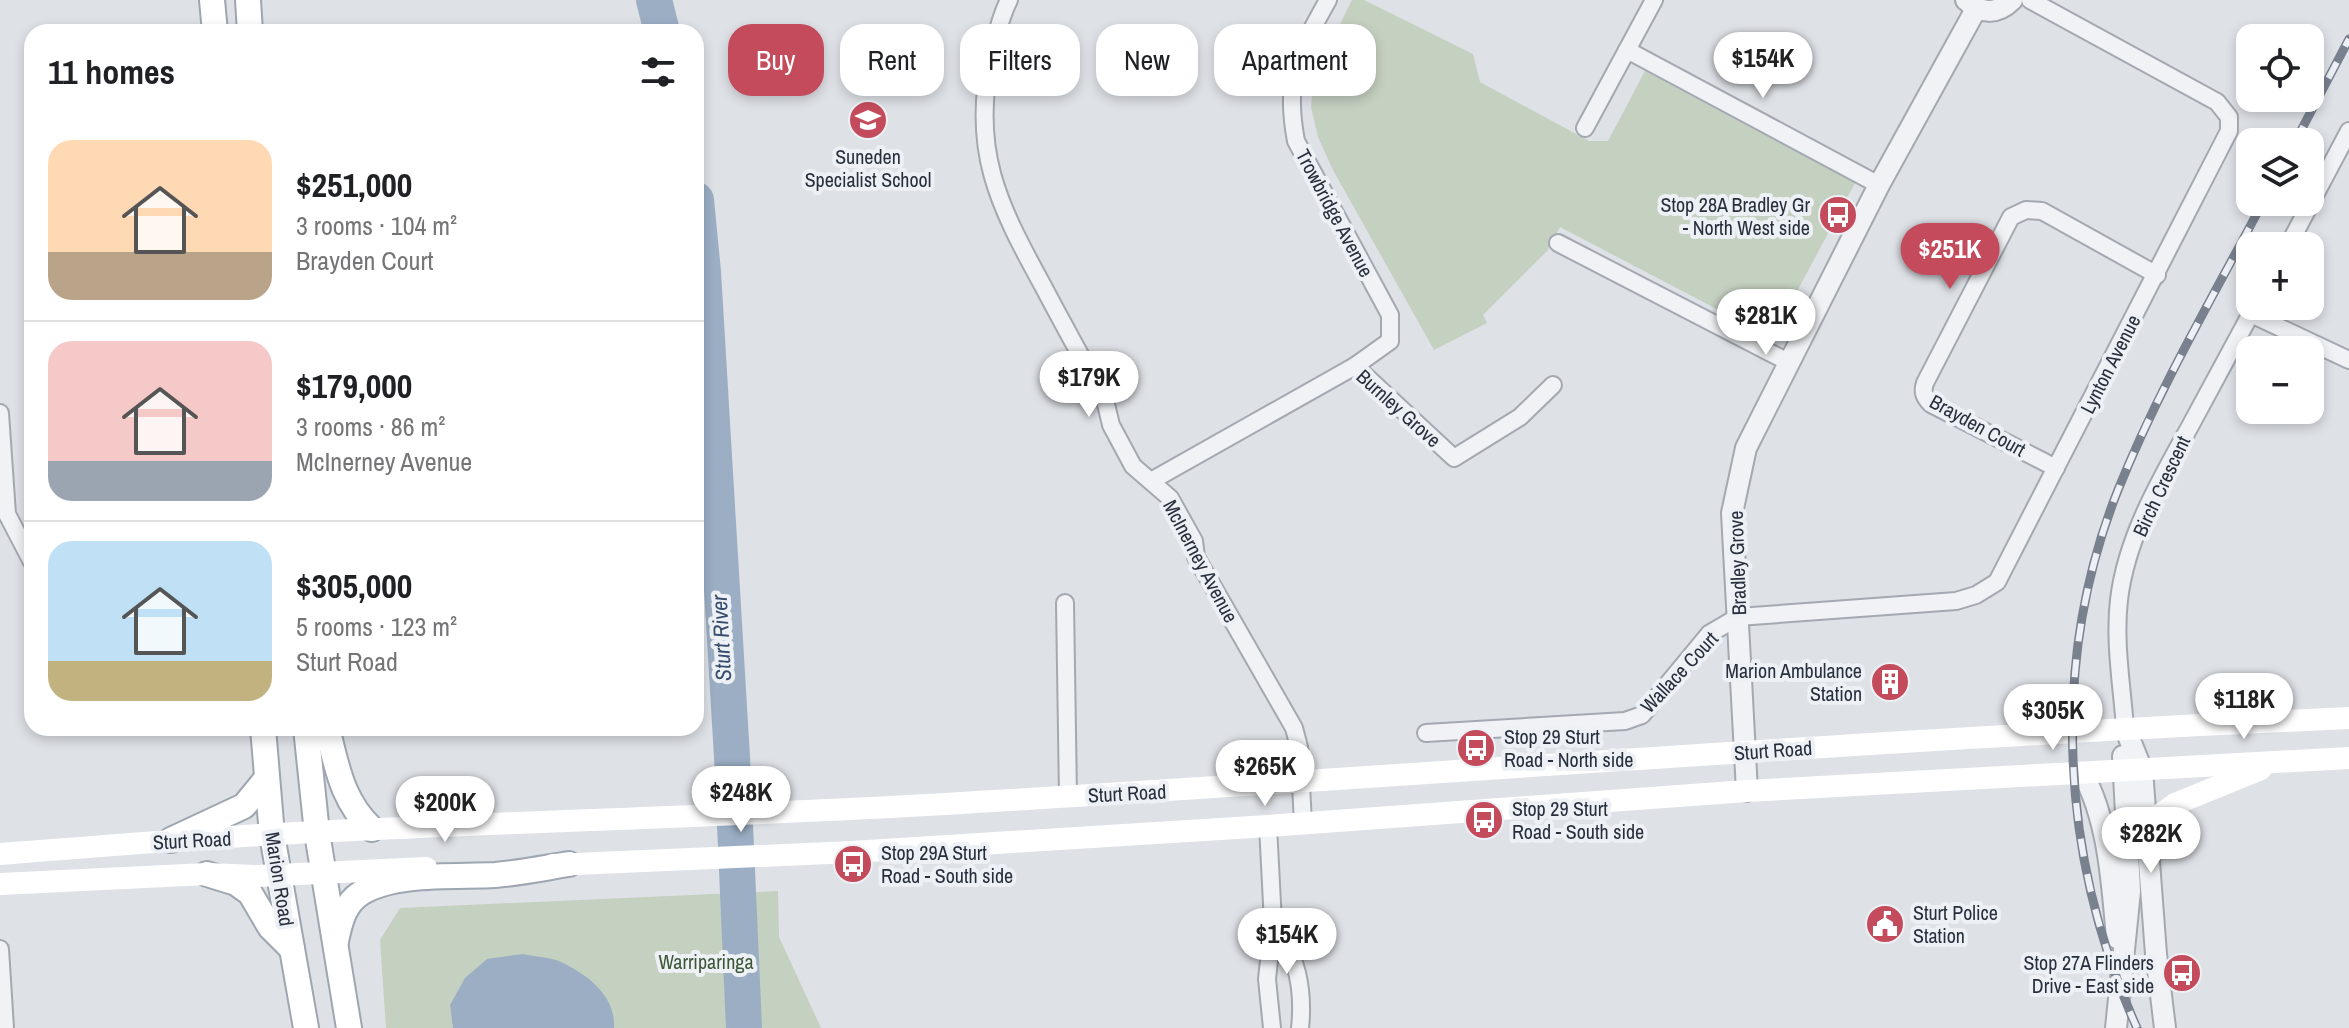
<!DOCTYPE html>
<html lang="en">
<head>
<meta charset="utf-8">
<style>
	:root { --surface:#fff; --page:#f6f6f6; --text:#202124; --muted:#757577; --line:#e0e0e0; --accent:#c34b5b }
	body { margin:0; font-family:"Archivo Narrow",sans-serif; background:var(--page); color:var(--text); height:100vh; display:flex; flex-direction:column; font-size:30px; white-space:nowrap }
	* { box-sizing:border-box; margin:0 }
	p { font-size:26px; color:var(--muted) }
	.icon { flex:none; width:44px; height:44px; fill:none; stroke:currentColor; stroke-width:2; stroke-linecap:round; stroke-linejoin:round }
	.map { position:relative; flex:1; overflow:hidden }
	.side { position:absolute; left:24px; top:24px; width:680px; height:712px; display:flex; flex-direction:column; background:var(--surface); border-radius:24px; box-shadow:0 4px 12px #0003 }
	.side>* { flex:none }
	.guide { position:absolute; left:728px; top:24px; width:760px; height:72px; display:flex; gap:16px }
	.fabs { position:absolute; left:2236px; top:24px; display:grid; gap:16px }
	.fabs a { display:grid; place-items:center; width:88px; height:88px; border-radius:16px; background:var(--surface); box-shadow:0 4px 12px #0003; font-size:40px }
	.price { position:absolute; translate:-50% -68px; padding:0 18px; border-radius:28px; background:#fff; color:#222; font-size:26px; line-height:52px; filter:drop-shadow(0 2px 4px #0008) }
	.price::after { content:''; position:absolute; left:50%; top:48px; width:24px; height:18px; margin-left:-12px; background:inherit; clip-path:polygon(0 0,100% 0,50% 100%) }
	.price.current { background:var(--accent); color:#fff }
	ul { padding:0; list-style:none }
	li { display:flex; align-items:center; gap:24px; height:200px; padding:0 24px }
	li+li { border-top:2px solid var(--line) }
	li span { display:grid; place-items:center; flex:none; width:224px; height:160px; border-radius:24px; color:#555 }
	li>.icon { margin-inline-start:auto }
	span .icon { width:96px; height:96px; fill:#fffc; stroke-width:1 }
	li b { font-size:34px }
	h2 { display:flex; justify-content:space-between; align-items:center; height:96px; padding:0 24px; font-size:34px }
	.pill { padding:0 28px; border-radius:24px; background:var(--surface); box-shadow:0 4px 12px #0003; font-size:28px; line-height:72px }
	.pill.current { background:var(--accent); color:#fff }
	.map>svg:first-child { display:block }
	.green { fill:#c4d0c0 }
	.water { fill:#9baec4 }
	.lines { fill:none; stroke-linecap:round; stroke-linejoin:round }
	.river { stroke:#9baec4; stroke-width:36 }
	.minor-casing { stroke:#a4a8b0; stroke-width:20 }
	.tertiary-casing { stroke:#a4a8b0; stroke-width:24 }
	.primary-casing { stroke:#9ea6b1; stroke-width:28 }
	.minor { stroke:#f0f2f5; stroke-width:16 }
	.tertiary { stroke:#f0f2f5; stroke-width:20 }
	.secondary { stroke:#fff; stroke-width:22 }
	.primary { stroke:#fff; stroke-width:24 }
	.rail-casing { stroke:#79818f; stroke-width:9 }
	.rail { stroke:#edf0f4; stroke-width:6; stroke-dasharray:18; stroke-linecap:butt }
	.labels { text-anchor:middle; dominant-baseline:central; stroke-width:8; stroke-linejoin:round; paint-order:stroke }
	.poi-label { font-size:20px; fill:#282f3c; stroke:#edf0f4; text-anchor:start }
	.street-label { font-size:20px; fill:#282f3c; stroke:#edf0f4 }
	.park-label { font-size:20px; fill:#3c5737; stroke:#edf0f4 }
	.water-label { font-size:22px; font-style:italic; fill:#364d6d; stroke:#edf0f4 }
</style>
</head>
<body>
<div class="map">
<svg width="2349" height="1028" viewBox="0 0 2349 1028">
	<rect width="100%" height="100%" fill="#dee1e6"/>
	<g class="green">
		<polygon points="1352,0 1364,0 1473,54 1480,82 1589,141 1608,141 1645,71 1855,183 1772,338 1560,227 1547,251 1483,315 1487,323 1434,350 1333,170 1318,137 1311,107 1313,84 1323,58"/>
		<polygon points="778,891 779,937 821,1028 386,1028 380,940 400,908"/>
	</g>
	<path class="water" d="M523,954C535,957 550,957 561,962C588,975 616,996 614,1028H453L450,1005L465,978L487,959Z"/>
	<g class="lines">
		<g class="river">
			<polyline points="654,0 662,32"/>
			<polyline points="696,200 703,272 732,757 744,1028"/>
		</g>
		<defs>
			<g id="minor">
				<path d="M1009,0C1000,17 997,34 992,53C970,149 998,204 1043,286C1063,324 1084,362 1105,400L1111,425L1133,466L1170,498L1194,541L1196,557L1294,728L1299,747L1303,823"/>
				<path d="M1328,0C1298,54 1284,78 1296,141L1390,315V341L1355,366"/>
				<polyline points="1627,50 1879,185"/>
				<polyline points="1585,128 1654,0"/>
				<polyline points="1558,243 1788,362"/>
				<polyline points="2288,246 2349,131"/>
				<polyline points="2251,314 2349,360"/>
				<polyline points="0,413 7,514 32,562"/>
				<path d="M2056,468L1931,404C1924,397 1922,392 1925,383L2011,217L2026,210L2042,211L2157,275"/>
				<polyline points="1151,481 1355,366 1454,458 1520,417 1553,385"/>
				<polyline points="1065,603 1068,797"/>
				<path d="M2125,728C2122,686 2114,642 2119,600C2126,539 2159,482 2188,430C2210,389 2233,347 2255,306"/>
				<polyline points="1426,733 1625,721 1642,715 1709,634 1738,617 1956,601 1976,595 1997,582 2229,131 2229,117 2217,102 2030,0"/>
				<polyline points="1268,826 1273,923 1267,979 1272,1028"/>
				<path d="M1273,923C1297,953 1304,991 1300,1028"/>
				<polyline points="0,949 5,1028"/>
			</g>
			<g id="tertiary">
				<path d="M1966,0C1981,14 1997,15 2012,0"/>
				<polyline points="2125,728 2142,770 2156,954 2165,1028"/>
				<path d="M2083,774C2109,822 2112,884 2117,938"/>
				<polyline points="1747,791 1732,513 1746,448 1879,185 1976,9"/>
				<polyline points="2116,1028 2130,891 2123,756"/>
			</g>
			<g id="primary">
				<polyline points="212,0 215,32"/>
				<polyline points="248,0 250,32"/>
				<polyline points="263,728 272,835 306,1028"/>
				<polyline points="306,728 317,833 349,1028"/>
				<path d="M327,728C337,767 342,801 372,829"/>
				<polyline points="171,840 244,806 267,778"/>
				<polyline points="207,874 236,883 250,893 270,927 292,949"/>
				<path d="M336,941C340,922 344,904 361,893C395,872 456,877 495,875C520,873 544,868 569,864"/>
			</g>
		</defs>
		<use href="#minor" class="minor-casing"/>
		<use href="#tertiary" class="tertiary-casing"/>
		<use href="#primary" class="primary-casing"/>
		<use href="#minor" class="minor"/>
		<use href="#tertiary" class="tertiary"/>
		<g class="secondary">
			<polyline points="2146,825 2175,804 2261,769"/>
			<path d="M0,854C126,844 252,834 378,829C567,820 756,815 945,804C1413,776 1880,739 2349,718"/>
			<polyline points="553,865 852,852 1268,826 1747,791 2349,758"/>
			<polyline points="0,884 207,874 257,876 426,868"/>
		</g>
		<use href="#primary" class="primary"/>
		<defs>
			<g id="rail">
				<polyline points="2295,142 2349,39"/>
				<path d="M2137,1028C2061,860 2049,663 2118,490C2158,390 2213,297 2263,202"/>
			</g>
		</defs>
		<use href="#rail" class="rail-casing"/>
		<use href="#rail" class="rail"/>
	</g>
	<defs>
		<symbol id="school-disc" viewBox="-11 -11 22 22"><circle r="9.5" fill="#c34b5b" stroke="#edf0f4"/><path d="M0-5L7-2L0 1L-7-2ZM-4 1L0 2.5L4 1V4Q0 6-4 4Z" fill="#fff"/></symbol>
		<symbol id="bus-disc" viewBox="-11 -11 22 22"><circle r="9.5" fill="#c34b5b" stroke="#edf0f4"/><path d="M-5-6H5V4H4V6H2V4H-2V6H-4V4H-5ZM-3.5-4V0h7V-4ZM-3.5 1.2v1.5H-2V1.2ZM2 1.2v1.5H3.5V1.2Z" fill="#fff"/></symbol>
		<symbol id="building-disc" viewBox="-11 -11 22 22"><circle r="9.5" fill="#c34b5b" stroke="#edf0f4"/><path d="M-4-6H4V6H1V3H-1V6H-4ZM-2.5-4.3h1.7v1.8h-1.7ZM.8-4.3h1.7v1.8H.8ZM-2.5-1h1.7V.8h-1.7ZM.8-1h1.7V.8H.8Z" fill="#fff"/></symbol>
		<symbol id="civic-disc" viewBox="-11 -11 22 22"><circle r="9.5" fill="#c34b5b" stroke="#edf0f4"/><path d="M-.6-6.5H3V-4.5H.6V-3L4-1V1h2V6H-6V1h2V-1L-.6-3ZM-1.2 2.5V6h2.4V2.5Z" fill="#fff"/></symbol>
	</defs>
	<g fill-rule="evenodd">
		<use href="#school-disc" x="846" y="98" width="44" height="44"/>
		<use href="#bus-disc" x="1816" y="193" width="44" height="44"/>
		<use href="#building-disc" x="1868" y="660" width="44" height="44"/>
		<use href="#bus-disc" x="1454" y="726" width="44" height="44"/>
		<use href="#bus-disc" x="1462" y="798" width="44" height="44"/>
		<use href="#bus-disc" x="831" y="842" width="44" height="44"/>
		<use href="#civic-disc" x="1863" y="902" width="44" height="44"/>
		<use href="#bus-disc" x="2160" y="951" width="44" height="44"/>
	</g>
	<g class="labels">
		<g class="poi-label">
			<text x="868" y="156" text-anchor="middle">Suneden<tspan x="868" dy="23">Specialist School</tspan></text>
			<text x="1810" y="204" text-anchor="end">Stop 28A Bradley Gr<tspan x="1810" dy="23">- North West side</tspan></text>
			<text x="1862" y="670" text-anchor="end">Marion Ambulance<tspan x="1862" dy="23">Station</tspan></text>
			<text x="1504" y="736">Stop 29 Sturt<tspan x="1504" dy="23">Road - North side</tspan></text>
			<text x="1512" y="808">Stop 29 Sturt<tspan x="1512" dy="23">Road - South side</tspan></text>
			<text x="881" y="852">Stop 29A Sturt<tspan x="881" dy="23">Road - South side</tspan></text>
			<text x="1913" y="912">Sturt Police<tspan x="1913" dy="23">Station</tspan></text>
			<text x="2154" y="962" text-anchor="end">Stop 27A Flinders<tspan x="2154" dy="23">Drive - East side</tspan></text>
		</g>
		<g class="street-label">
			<text transform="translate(1335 213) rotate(62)">Trowbridge Avenue</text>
			<text transform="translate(2110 364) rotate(-63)">Lynton Avenue</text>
			<text transform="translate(1399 408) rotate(42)">Burnley Grove</text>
			<text transform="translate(1978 425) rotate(29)">Brayden Court</text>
			<text transform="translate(2161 486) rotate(-65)">Birch Crescent</text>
			<text transform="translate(1201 561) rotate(62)">McInerney Avenue</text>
			<text transform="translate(1737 563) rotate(-92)">Bradley Grove</text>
			<text transform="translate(1679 672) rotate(-47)">Wallace Court</text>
			<text transform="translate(1773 750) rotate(-4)">Sturt Road</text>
			<text transform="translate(1127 793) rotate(-3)">Sturt Road</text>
			<text transform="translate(192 840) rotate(-3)">Sturt Road</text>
			<text transform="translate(280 879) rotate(81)">Marion Road</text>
		</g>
		<g class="park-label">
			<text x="706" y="961">Warriparinga</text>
		</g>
		<g class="water-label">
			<text transform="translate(721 638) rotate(-93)">Sturt River</text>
		</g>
	</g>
</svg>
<div class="fabs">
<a><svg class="icon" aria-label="locate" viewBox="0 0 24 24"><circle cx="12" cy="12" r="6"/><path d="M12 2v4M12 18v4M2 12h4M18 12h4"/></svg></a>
<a><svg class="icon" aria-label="layers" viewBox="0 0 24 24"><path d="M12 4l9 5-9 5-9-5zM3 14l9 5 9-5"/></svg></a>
<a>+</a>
<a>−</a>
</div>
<b class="price" style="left:1763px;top:100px">$154K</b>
<b class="price current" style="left:1950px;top:291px">$251K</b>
<b class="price" style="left:1766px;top:357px">$281K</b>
<b class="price" style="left:1089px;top:419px">$179K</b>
<b class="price" style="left:2244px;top:741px">$118K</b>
<b class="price" style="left:2053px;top:752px">$305K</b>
<b class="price" style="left:1265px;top:808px">$265K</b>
<b class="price" style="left:741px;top:834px">$248K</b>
<b class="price" style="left:445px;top:844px">$200K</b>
<b class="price" style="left:2151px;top:875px">$282K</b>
<b class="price" style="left:1287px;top:976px">$154K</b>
<div class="guide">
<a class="pill current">Buy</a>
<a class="pill">Rent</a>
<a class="pill">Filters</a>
<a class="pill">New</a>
<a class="pill">Apartment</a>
</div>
<section class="side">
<h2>11 homes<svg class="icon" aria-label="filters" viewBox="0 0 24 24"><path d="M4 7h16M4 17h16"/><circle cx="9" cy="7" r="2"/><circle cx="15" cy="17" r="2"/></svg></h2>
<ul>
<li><span style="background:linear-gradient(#ffd9b3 70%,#b9a48a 0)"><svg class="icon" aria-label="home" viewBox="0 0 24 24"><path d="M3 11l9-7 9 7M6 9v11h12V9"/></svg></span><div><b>$251,000</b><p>3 rooms · 104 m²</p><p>Brayden Court</p></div></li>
<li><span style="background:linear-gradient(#f6c9c9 75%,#9aa5b1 0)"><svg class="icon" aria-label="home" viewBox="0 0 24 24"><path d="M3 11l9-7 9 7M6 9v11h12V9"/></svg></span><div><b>$179,000</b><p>3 rooms · 86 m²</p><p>McInerney Avenue</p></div></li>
<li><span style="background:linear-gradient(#bfe0f5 75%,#c2b280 0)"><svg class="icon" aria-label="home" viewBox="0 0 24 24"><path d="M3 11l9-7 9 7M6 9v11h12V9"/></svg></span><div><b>$305,000</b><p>5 rooms · 123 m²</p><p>Sturt Road</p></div></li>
</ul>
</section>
</div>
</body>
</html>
